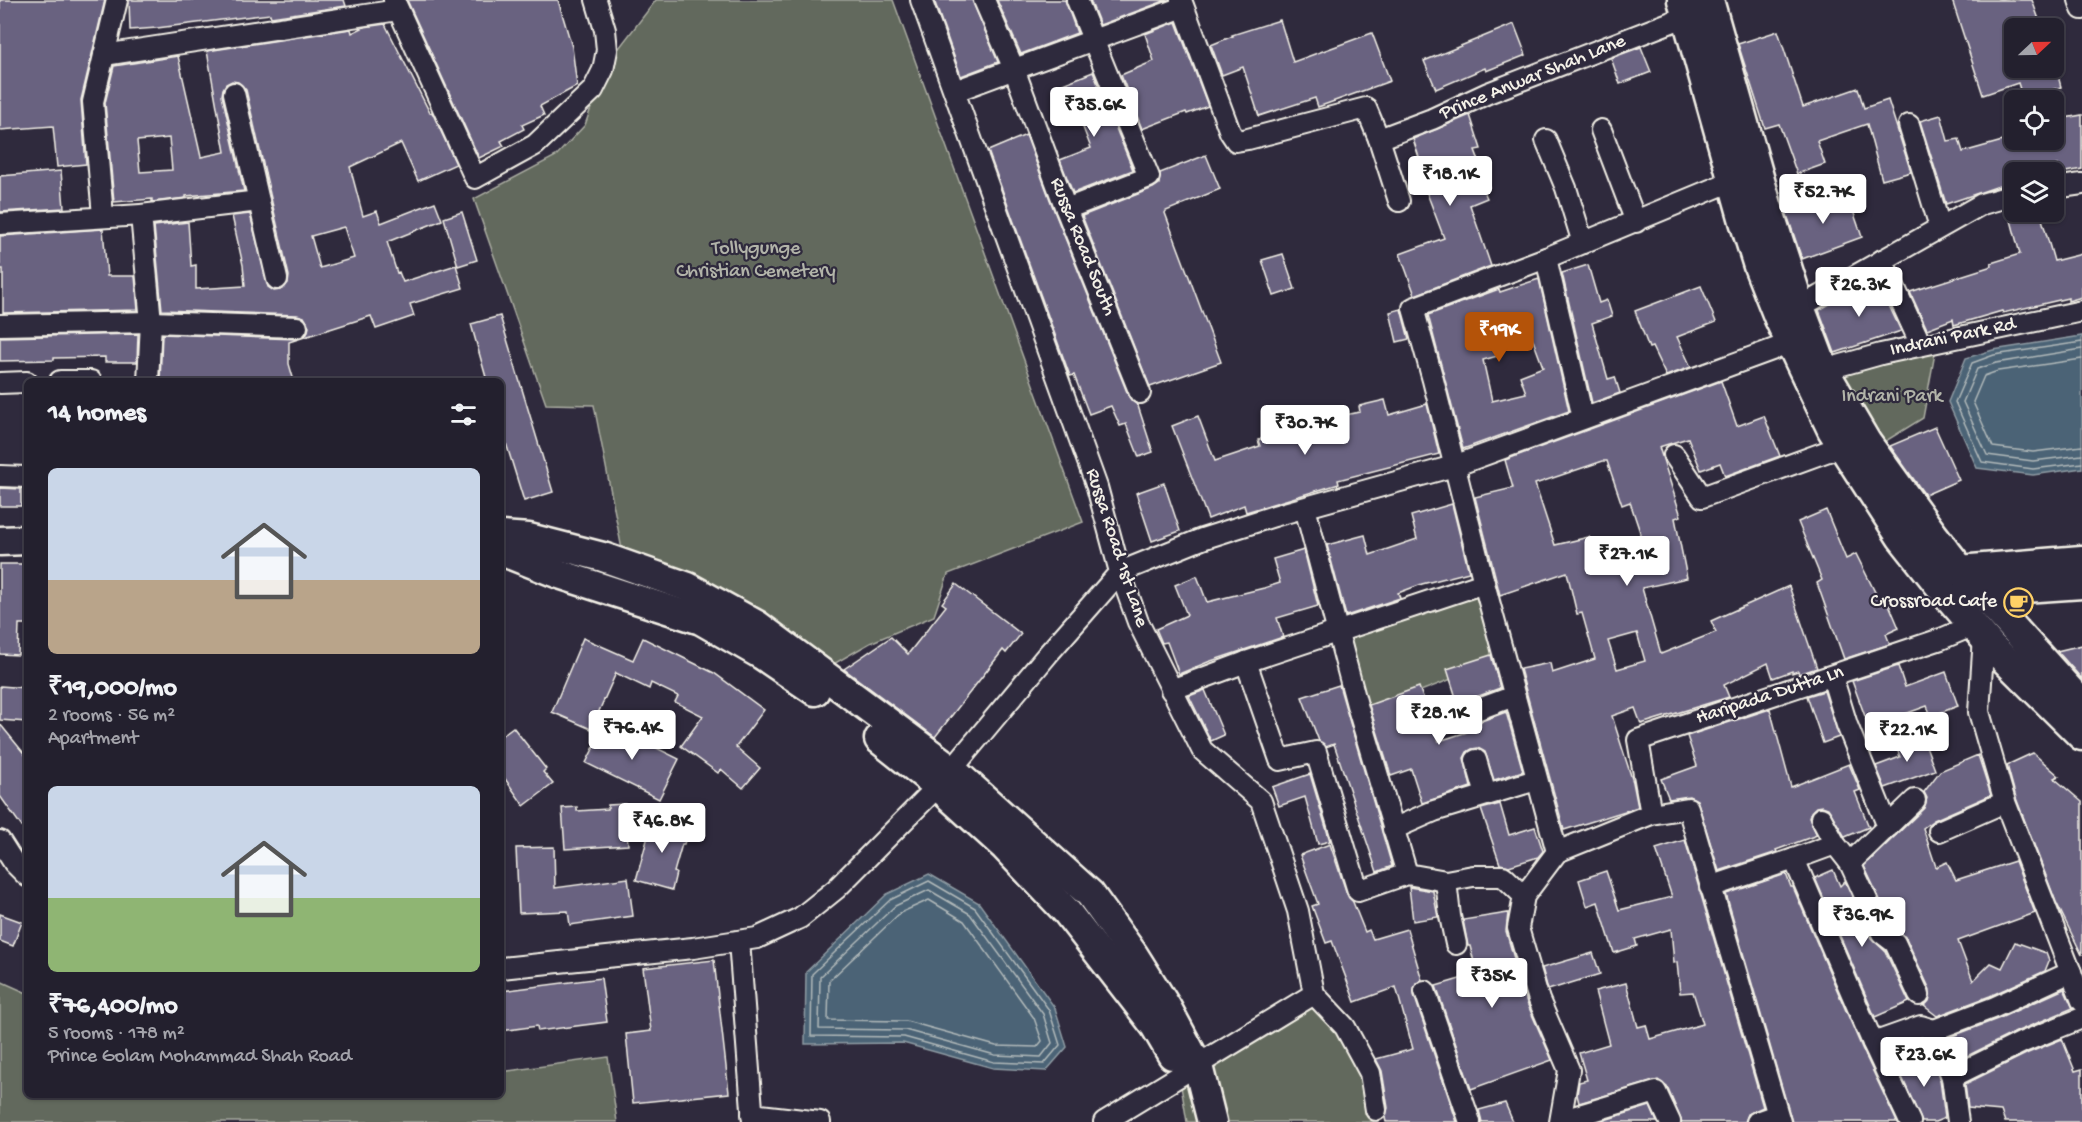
<!DOCTYPE html>
<html lang="en">
<head>
<meta charset="utf-8">
<style>
	:root { --surface:#23202e; --page:#2f2d3a; --text:#f1f3f6; --muted:#a3a3aa; --line:#403e4a; --accent:#b45309 }
	body { margin:0; font-family:"Gochi Hand",sans-serif; background:var(--page); color:var(--text); height:100vh; display:flex; flex-direction:column; font-size:22px; white-space:nowrap }
	* { box-sizing:border-box; margin:0 }
	p { font-size:20px; color:var(--muted) }
	.icon { flex:none; width:33px; height:33px; fill:none; stroke:currentColor; stroke-width:2; stroke-linecap:round; stroke-linejoin:round }
	.map { position:relative; flex:1; overflow:hidden }
	.panel { position:absolute; left:24px; top:378px; width:480px; height:720px; display:flex; flex-direction:column; background:var(--surface); border-radius:9px; box-shadow:0 2px 4px #0004,0 0 0 2px var(--line) }
	.panel>* { flex:none }
	.needle { width:39px; rotate:68deg }
	.fabs { position:absolute; left:2004px; top:18px; display:grid; gap:12px }
	.fabs a { display:grid; place-items:center; width:60px; height:60px; border-radius:9px; background:var(--surface); box-shadow:0 2px 4px #0004,0 0 0 2px var(--line); font-size:30px }
	.price { position:absolute; translate:-50% -51px; padding:0 14px; border-radius:6px; background:#fff; color:#222; font-size:20px; line-height:39px; filter:drop-shadow(0 2px 3px #0008) }
	.price::after { content:''; position:absolute; left:50%; top:36px; width:18px; height:14px; margin-left:-9px; background:inherit; clip-path:polygon(0 0,100% 0,50% 100%) }
	.price.current { background:var(--accent); color:#fff }
	ul { padding:0; list-style:none }
	li { display:grid; align-content:center; gap:12px; height:318px; padding:0 24px }
	li span { display:grid; place-items:center; height:186px; border-radius:9px; color:#555 }
	li>.icon { margin-inline-start:auto }
	span .icon { width:108px; height:108px; fill:#fffc; stroke-width:1 }
	li b { font-size:26px }
	h2 { display:flex; justify-content:space-between; align-items:center; height:72px; padding:0 24px; font-size:26px }
	.map>svg:first-child { display:block }
	.green { fill:#62695d; stroke:#abada2; stroke-width:1.5 }
	.water { fill:#4c6476; stroke:#8f9ca4; stroke-width:1.5 }
	.lines { fill:none; stroke-linecap:round; stroke-linejoin:round }
	.shore { stroke:#b1b9ba; stroke-width:1.5 }
	.building { fill:#696280; stroke:#f4f1e8; stroke-width:1.5; fill-rule:evenodd }
	.street-casing { stroke:#f4f1e8; stroke-width:24 }
	.secondary-casing { stroke:#f4f1e8; stroke-width:33 }
	.street { stroke:#2f2a3d; stroke-width:20 }
	.secondary { stroke:#2f2a3d; stroke-width:28 }
	.labels { text-anchor:middle; dominant-baseline:central; stroke-width:4.5; stroke-linejoin:round; paint-order:stroke }
	.street-label { font-size:20px; fill:#f4f1e8; stroke:#2f2a3d }
	.park-label { font-size:20px; fill:#b2b4a9; stroke:#2f2a3d }
	.poi-label { font-size:20px; fill:#f4f1e8; stroke:#2f2a3d; text-anchor:end }
</style>
</head>
<body>
<div class="map">
<svg width="2082" height="1122" viewBox="0 0 2082 1122">
	<rect width="100%" height="100%" fill="#2f2a3d"/>
	<filter id="ink" filterUnits="userSpaceOnUse"><feTurbulence type="fractalNoise" baseFrequency=".0167" numOctaves="2"/><feDisplacementMap in="SourceGraphic" scale="12" xChannelSelector="R" yChannelSelector="G"/><feConvolveMatrix kernelMatrix="1 2 1 2 8 2 1 2 1" color-interpolation-filters="sRGB"/></filter>
	<g filter="url(#ink)">
		<g class="green">
			<polygon points="656,0 893,0 1083,522 948,574 934,616 870,643 813,676 626,570 594,405 546,404 474,199 556,156 585,125 606,65"/>
			<polygon points="1935,353 1923,418 1881,444 1834,374"/>
			<polygon points="1482,589 1498,661 1364,713 1343,634"/>
			<polygon points="0,981 27,993 27,1095 501,1095 501,1072 608,1057 617,1122 0,1122"/>
			<polygon points="1316,1001 1367,1074 1374,1122 1187,1122 1181,1086"/>
		</g>
		<g class="water">
			<polygon points="2082,336 2082,468 2033,475 1977,468 1948,402 1966,358 1993,350"/>
			<polygon points="929,874 979,903 1055,1008 1067,1047 1046,1071 993,1068 903,1043 805,1044 806,972 887,894"/>
		</g>
		<g class="lines">
			<g class="shore">
				<polyline points="2082,342 1994,355 1972,363 1955,402 1982,462 2033,469 2082,463"/>
				<polyline points="2082,349 1996,363 1977,369 1963,402 1987,455 2033,461 2082,455"/>
				<polyline points="2082,359 1998,371 1984,376 1973,402 1993,447 2033,452 2082,446"/>
				<polygon points="929,881 975,908 1049,1010 1060,1045 1044,1064 994,1062 904,1037 811,1036 812,974 890,900"/>
				<polygon points="929,890 970,914 1043,1014 1052,1043 1041,1057 995,1055 905,1030 819,1029 820,977 895,906"/>
				<polygon points="929,900 964,921 1034,1018 1042,1041 1037,1047 996,1046 906,1021 828,1020 829,981 900,913"/>
			</g>
		</g>
		<g class="building">
			<polygon points="0,0 105,0 81,100 86,164 57,167 53,126 0,130"/>
			<polygon points="129,0 344,0 346,6 271,17 270,14 157,28 130,30"/>
			<polygon points="407,0 558,0 572,47 577,86 540,106 544,115 522,125 524,129 501,141 504,146 479,158"/>
			<polygon points="934,0 972,0 998,62 961,76"/>
			<polygon points="997,0 1065,0 1077,33 1021,54"/>
			<polygon points="1090,0 1167,0 1100,25"/>
			<polygon points="1952,0 2032,0 2042,28 2014,28 2014,68 2056,68 2061,87 2023,99 2018,83 1983,95"/>
			<polygon points="1280,20 1293,62 1372,33 1390,81 1318,107 1315,98 1259,116 1243,67 1222,75 1211,45 1233,36 1232,35"/>
			<polygon points="1176,22 1208,106 1187,114 1186,112 1142,129 1121,75 1154,61 1145,34"/>
			<path d="M385,24L430,113L432,112L456,164L418,181L401,143L350,167L363,216L377,211L381,223L435,202L442,220L387,242L397,273L399,272L403,282L456,265L463,288L410,304L414,316L376,329L371,316L289,342V364L294,381H160L162,334L297,339L307,334L309,327L304,317L297,315L162,310L154,226L188,222L191,266L196,265V289L245,286L243,265L232,216L250,214L268,287L274,291L280,290L288,283L289,276L246,90L238,82L232,81L226,84L223,89L222,95L244,191L186,196V198L152,202V199L114,202L105,103L114,66L178,56L201,157L225,152L207,51L351,29L352,33L364,27ZM169,138L172,170L140,172L137,141ZM344,227L354,258L320,268L311,236Z"/>
			<polygon points="1514,24 1526,55 1486,71 1485,68 1436,89 1424,61"/>
			<polygon points="1778,31 1803,107 1858,88 1864,108 1888,100 1911,172 1882,180 1867,124 1817,141 1825,164 1797,174 1779,124 1765,128 1738,44"/>
			<polygon points="1641,47 1651,72 1620,84 1611,58"/>
			<polygon points="1093,72 1133,170 1073,193 1060,160 1091,148 1073,102 1070,103 1063,84"/>
			<polygon points="1470,115 1481,149 1475,150 1489,187 1483,189 1487,198 1470,205 1491,266 1415,295 1400,254 1444,238 1422,180 1426,179 1413,139"/>
			<polygon points="1941,115 1948,141 1959,139 1963,152 2013,138 2013,140 2054,140 2054,120 2082,115 2082,169 2060,173 2058,165 2027,172 2014,172 2014,183 2002,185 1946,204 1920,121"/>
			<polygon points="1026,135 1055,213 1129,397 1138,406 1153,452 1139,457 1126,424 1120,426 1111,406 1089,414 1074,375 1070,376 988,151"/>
			<polygon points="1206,155 1220,189 1166,211 1165,213 1221,362 1150,387 1082,216 1153,188 1159,184 1160,173"/>
			<polygon points="61,171 64,208 0,212 0,176"/>
			<polygon points="1824,195 1827,203 1848,196 1862,237 1802,259 1785,209"/>
			<polygon points="2014,207 2014,212 2040,212 2054,261 2082,254 2082,297 2068,301 2068,298 2003,313 2002,311 1954,325 1953,319 1927,329 1910,292 1992,266 1991,263 2020,254 2008,209"/>
			<polygon points="462,212 477,260 458,266 444,218"/>
			<polygon points="103,229 107,276 135,276 138,310 3,313 3,269 0,269 0,236"/>
			<polygon points="1283,254 1295,289 1274,296 1262,260"/>
			<polygon points="1588,265 1599,303 1607,300 1612,316 1592,323 1608,379 1615,377 1620,393 1592,403 1562,273"/>
			<polygon points="1876,278 1901,331 1835,353 1819,310"/>
			<path d="M1539,279L1569,411L1463,449L1428,315L1499,289L1500,292ZM1530,332L1543,367L1520,376L1526,393L1492,401L1483,360L1501,355L1498,343Z"/>
			<polygon points="1701,286 1716,322 1677,337 1691,367 1666,376 1652,347 1649,348 1635,311"/>
			<polygon points="1401,309 1409,339 1397,342 1390,312"/>
			<polygon points="500,316 553,492 524,501 501,427 501,381 487,381 471,324"/>
			<polygon points="138,334 137,362 105,362 105,357 54,358 54,360 0,361 0,337"/>
			<path d="M1721,381L1737,426L1764,416L1780,456L1725,476L1720,463L1701,470L1688,438L1659,447L1681,516L1675,518L1687,578L1642,588L1661,654L1716,632L1711,621L1789,586L1817,668L1799,674L1798,671L1792,673V671L1773,678L1768,663L1724,685L1729,697L1641,724L1635,708L1612,716L1633,782L1638,807L1564,830L1520,669L1550,663L1552,673L1595,659L1582,613L1577,614L1567,572L1500,595L1475,497L1513,488L1505,460ZM1603,461H1607L1622,505L1630,502L1642,538L1627,541V545L1593,554L1589,537L1555,545L1535,484ZM1637,633L1645,661L1617,669L1608,641Z"/>
			<polygon points="1385,400 1389,415 1427,404 1439,454 1338,480 1339,484 1246,512 1244,505 1208,519 1172,426 1198,416 1215,461 1260,446 1258,440 1288,429 1287,425 1319,414 1321,420 1360,412 1359,406"/>
			<polygon points="1935,427 1959,480 1925,495 1890,446"/>
			<polygon points="1164,483 1180,531 1152,541 1136,493"/>
			<polygon points="0,488 21,489 21,506 0,506"/>
			<polygon points="1452,504 1469,572 1422,584 1398,593 1400,598 1346,616 1327,545 1365,535 1370,555 1417,539 1411,516"/>
			<polygon points="1826,510 1846,559 1856,554 1878,598 1885,595 1899,628 1886,634 1890,644 1844,659 1817,583 1822,580 1798,522"/>
			<polygon points="1304,550 1318,606 1277,618 1283,637 1208,662 1179,674 1167,642 1162,643 1156,629 1187,615 1175,585 1197,576 1207,602 1264,588 1280,583 1273,559"/>
			<polygon points="0,564 27,564 27,624 19,624 18,655 0,654"/>
			<polygon points="956,584 1021,634 1006,653 1003,650 935,737 844,669 891,637 908,654 946,606 942,603"/>
			<polygon points="583,638 633,660 643,638 714,673 764,710 736,747 760,768 743,788 721,769 718,773 681,746 703,716 675,702 678,696 651,683 649,689 616,673 591,729 552,712"/>
			<polygon points="2082,645 2082,679 2057,651"/>
			<polygon points="1491,655 1500,688 1458,704 1447,669"/>
			<polygon points="1898,666 1905,687 1946,672 1958,706 1931,716 1927,706 1869,727 1852,681"/>
			<polygon points="1339,685 1392,866 1377,872 1334,744 1326,747 1319,741 1302,697"/>
			<polygon points="0,686 27,688 27,722 0,720"/>
			<polygon points="1419,687 1439,741 1467,732 1465,727 1506,712 1523,771 1494,780 1485,752 1478,748 1472,749 1467,752 1464,758 1471,787 1422,803 1411,769 1391,776 1369,705"/>
			<polygon points="1205,690 1224,735 1211,741 1189,696"/>
			<polygon points="1824,691 1839,737 1823,743 1807,696"/>
			<polygon points="1770,709 1791,787 1849,764 1860,790 1855,792 1869,827 1845,837 1828,808 1822,806 1816,807 1811,812 1809,818 1817,835 1776,850 1777,852 1719,871 1697,800 1689,796 1669,799 1661,779 1697,766 1687,736"/>
			<polygon points="606,723 679,759 659,799 586,763"/>
			<polygon points="0,724 27,757 27,834 0,796"/>
			<polygon points="513,727 546,769 543,772 553,784 524,806 501,773 501,736"/>
			<polygon points="1922,735 1935,770 1885,788 1876,766 1900,757 1896,746"/>
			<polygon points="2033,753 2059,776 2054,778 2082,802 2082,955 2056,902 2016,798 2007,765"/>
			<polygon points="1978,755 1991,795 1934,820 1923,828 1936,867 1947,862 1956,880 2015,861 2035,913 1958,941 1973,981 1991,963 2002,968 2015,942 2046,953 2049,961 2045,971 1990,996 1937,1016 1924,1006 1929,1001 1930,990 1906,938 1892,925 1864,866 1924,808 1927,798 1924,792 1940,771"/>
			<polygon points="1310,774 1330,841 1318,844 1305,797 1279,806 1272,787"/>
			<polygon points="625,804 628,845 565,849 562,808 577,807 577,811 608,809 608,805"/>
			<polygon points="1500,804 1509,835 1535,827 1543,851 1538,857 1509,866 1500,864 1481,809"/>
			<polygon points="653,818 689,828 684,844 682,844 674,872 676,873 672,890 636,880"/>
			<polygon points="1685,840 1763,1107 1748,1114 1745,1122 1682,1122 1667,1087 1658,1080 1579,1103 1577,1095 1579,1082 1587,1080 1579,1053 1609,1044 1595,991 1626,983 1638,1027 1646,1025 1650,1039 1703,1024 1693,992 1680,993 1677,962 1674,963 1671,929 1635,939 1637,946 1614,953 1598,902 1587,906 1579,880 1606,871 1619,910 1672,897 1656,849"/>
			<polygon points="1330,844 1347,894 1353,902 1365,932 1369,930 1373,939 1407,929 1422,980 1416,984 1414,995 1457,1122 1386,1122 1385,1118 1388,1108 1382,1071 1376,1059 1413,1049 1396,987 1355,1002 1332,941 1326,943 1312,906 1318,904 1300,855"/>
			<polygon points="554,847 555,888 628,878 633,916 570,925 568,911 519,913 516,848"/>
			<polygon points="1833,870 1840,886 1845,881 1871,938 1885,951 1909,1002 1875,1017 1815,878"/>
			<polygon points="1786,874 1791,887 1793,887 1862,1048 1897,1122 1792,1122 1726,894"/>
			<polygon points="1409,887 1433,891 1438,917 1413,921"/>
			<polygon points="1508,913 1506,931 1527,1003 1552,1060 1471,1089 1436,986 1477,974 1470,946 1468,946 1463,920"/>
			<polygon points="0,914 22,922 13,946 0,941"/>
			<polygon points="1593,953 1600,974 1548,990 1542,968"/>
			<polygon points="714,960 729,1093 633,1103 626,1034 651,1031 643,968"/>
			<polygon points="601,978 607,1022 538,1031 537,1026 501,1031 501,991"/>
			<polygon points="2064,989 2073,1008 2018,1031 1959,1060 1950,1037 2000,1018"/>
			<polygon points="2062,1039 2075,1071 2082,1069 2082,1122 2005,1122 2001,1111 1968,1108 1965,1084 2028,1053"/>
			<polygon points="1930,1053 1940,1080 1945,1118 1935,1122 1922,1122 1898,1068"/>
			<polygon points="1505,1103 1513,1122 1482,1122 1479,1110"/>
			<polygon points="1650,1106 1657,1122 1598,1122"/>
		</g>
		<g class="lines">
			<defs>
				<g id="street">
					<polyline points="394,0 475,178 535,145 593,90 603,70 607,50 605,30 596,0"/>
					<polyline points="921,0 1097,487 1120,572 1138,622 1202,750 1261,801 1298,911 1314,994 1104,1122"/>
					<polyline points="984,0 1014,69 1066,209 1140,393"/>
					<polyline points="1181,0 1230,132 1236,141 1248,139 1366,108 1379,139 1399,201"/>
					<polyline points="2079,0 2082,9"/>
					<polyline points="104,55 398,10"/>
					<polyline points="955,91 1183,7"/>
					<polyline points="234,93 277,279"/>
					<polyline points="1909,125 1940,227"/>
					<polyline points="1601,130 1636,222"/>
					<polyline points="1379,139 1432,119 1488,93 1687,16"/>
					<polyline points="1546,140 1566,188 1583,243"/>
					<polyline points="2054,188 2082,184"/>
					<polyline points="1066,209 1149,177 1077,0"/>
					<polyline points="141,215 151,322 148,381"/>
					<polyline points="103,216 93,102 117,0"/>
					<polyline points="0,224 141,215 259,201"/>
					<polyline points="1546,258 1583,418"/>
					<polyline points="1882,260 1921,345"/>
					<polyline points="1800,307 1982,204 2014,195"/>
					<polyline points="0,325 151,322 297,327"/>
					<polyline points="1824,370 1881,354 2082,311"/>
					<polyline points="60,381 91,381"/>
					<polyline points="0,383 27,382"/>
					<polyline points="1674,455 1702,497 1842,446"/>
					<polyline points="0,476 27,477"/>
					<polyline points="1305,508 1357,705 1407,874"/>
					<polyline points="1984,637 1979,712 2005,802 2082,1001"/>
					<polyline points="1246,662 1280,760 1316,752 1358,891 1407,874 1446,881 1473,876 1503,876 1524,896"/>
					<polyline points="1832,676 1847,725 1888,827"/>
					<polyline points="1171,690 1246,662 1484,583"/>
					<polyline points="1444,722 1514,696"/>
					<polyline points="1476,760 1486,795"/>
					<polyline points="1651,814 1638,740 1941,639 1972,626"/>
					<polyline points="1821,818 1835,844 1850,863 1882,933 1895,943 1919,995"/>
					<polyline points="1393,829 1434,811 1536,780"/>
					<polyline points="1939,831 2005,802"/>
					<polyline points="0,841 14,863 27,876"/>
					<polyline points="1557,852 1484,583 1433,380 1413,308 1546,258 1732,181"/>
					<polyline points="1794,859 1835,844"/>
					<polyline points="1850,863 1915,800"/>
					<polyline points="1446,881 1450,916 1456,944"/>
					<polyline points="1710,887 1794,859 1873,1043 1910,1122"/>
					<polyline points="739,941 753,1122"/>
					<polyline points="501,968 693,948 757,938 800,918 836,889 938,786 1048,654 1120,572 1202,539 1274,516 1454,466 1791,343"/>
					<polyline points="1425,991 1470,1122"/>
					<polyline points="1314,994 1345,1027 1370,1073 1376,1110"/>
					<polyline points="1934,1030 1952,1077"/>
					<polyline points="1873,1043 1921,1026 1934,1030 1995,1007 2071,972"/>
					<polyline points="752,1114 820,1122"/>
					<polyline points="1560,1122 1569,1070 1539,1000 1518,928 1524,896 1557,852 1651,814 1688,808 1780,1122"/>
					<polyline points="1568,1122 1573,1117 1656,1092 1670,1122"/>
					<polyline points="1757,1122 1777,1115"/>
					<polyline points="1958,1122 1952,1077 2023,1042 2082,1018"/>
				</g>
				<g id="secondary">
					<polyline points="1682,0 1744,221 1758,266 1779,319 1832,430 1901,537 1947,595 1991,646 2082,736"/>
					<polyline points="1709,0 1767,205 1800,307 1824,370 1867,443 1932,533 1960,569 2082,704"/>
					<polyline points="501,536 529,538 603,557 688,587 757,625 951,769 1090,894 1133,954 1167,1008 1198,1066 1212,1122"/>
					<polyline points="0,541 27,540"/>
					<polyline points="501,551 559,574 701,620 762,655 815,691"/>
					<polyline points="1947,571 2082,560"/>
					<polyline points="1967,592 2082,584"/>
					<polyline points="879,739 938,786 1005,847 1066,911 1155,1026 1172,1055"/>
				</g>
			</defs>
			<use href="#street" class="street-casing"/>
			<use href="#secondary" class="secondary-casing"/>
			<use href="#street" class="street"/>
			<use href="#secondary" class="secondary"/>
		</g>
	</g>
	<defs>
		<symbol id="cafe-ring" viewBox="-11 -11 22 22"><circle r="9.5" fill="#2f2a3d" stroke="#ffd166" stroke-width="1.5"/><path d="M-5.5-4.5H6V0H3Q3 3.5 0 3.5H-2.5Q-5.5 3.5-5.5 0ZM3-3.2v2h1.7v-2ZM-6 4.5H4V6H-6Z" fill="#ffd166"/></symbol>
	</defs>
	<g fill-rule="evenodd">
		<use href="#cafe-ring" x="2002" y="586" width="33" height="33"/>
	</g>
	<g class="labels">
		<g class="street-label">
			<text transform="translate(1533 78) rotate(-22)">Prince Anwar Shah Lane</text>
			<text transform="translate(1082 247) rotate(68)">Russa Road South</text>
			<text transform="translate(1953 338) rotate(-12)">Indrani Park Rd</text>
			<text transform="translate(1116 548) rotate(72)">Russa Road 1st Lane</text>
			<text transform="translate(1770 696) rotate(-18)">Haripada Dutta Ln</text>
		</g>
		<g class="park-label">
			<text x="756" y="249">Tollygunge<tspan x="756" dy="23">Christian Cemetery</tspan></text>
			<text x="1892" y="397">Indrani Park</text>
		</g>
		<g class="poi-label">
			<text x="1997" y="602">Crossroad Cafe</text>
		</g>
	</g>
</svg>
<div class="fabs">
<a><svg class="needle" viewBox="-14 -14 28 28"><path d="M0-13l5 13h-10z" fill="#e53935"/><path d="M0 13l5-13h-10z" fill="#a3a3aa"/></svg></a>
<a><svg class="icon" aria-label="locate" viewBox="0 0 24 24"><circle cx="12" cy="12" r="6"/><path d="M12 2v4M12 18v4M2 12h4M18 12h4"/></svg></a>
<a><svg class="icon" aria-label="layers" viewBox="0 0 24 24"><path d="M12 4l9 5-9 5-9-5zM3 14l9 5 9-5"/></svg></a>
</div>
<b class="price" style="left:1094px;top:138px">₹35.6K</b>
<b class="price" style="left:1450px;top:207px">₹18.1K</b>
<b class="price" style="left:1823px;top:225px">₹52.7K</b>
<b class="price" style="left:1859px;top:318px">₹26.3K</b>
<b class="price current" style="left:1499px;top:363px">₹19K</b>
<b class="price" style="left:1305px;top:456px">₹30.7K</b>
<b class="price" style="left:1627px;top:587px">₹27.1K</b>
<b class="price" style="left:1439px;top:746px">₹28.1K</b>
<b class="price" style="left:632px;top:761px">₹76.4K</b>
<b class="price" style="left:1907px;top:763px">₹22.1K</b>
<b class="price" style="left:662px;top:854px">₹46.8K</b>
<b class="price" style="left:1862px;top:948px">₹36.9K</b>
<b class="price" style="left:1492px;top:1009px">₹35K</b>
<b class="price" style="left:1924px;top:1088px">₹23.6K</b>
<section class="panel">
<h2>14 homes<svg class="icon" aria-label="filters" viewBox="0 0 24 24"><path d="M4 7h16M4 17h16"/><circle cx="9" cy="7" r="2"/><circle cx="15" cy="17" r="2"/></svg></h2>
<ul>
<li><span style="background:linear-gradient(#c9d6e8 60%,#b9a48a 0)"><svg class="icon" aria-label="home" viewBox="0 0 24 24"><path d="M3 11l9-7 9 7M6 9v11h12V9"/></svg></span><div><b>₹19,000/mo</b><p>2 rooms · 56 m²</p><p>Apartment</p></div></li>
<li><span style="background:linear-gradient(#c9d6e8 60%,#8fb573 0)"><svg class="icon" aria-label="home" viewBox="0 0 24 24"><path d="M3 11l9-7 9 7M6 9v11h12V9"/></svg></span><div><b>₹76,400/mo</b><p>5 rooms · 178 m²</p><p>Prince Golam Mohammad Shah Road</p></div></li>
</ul>
</section>
</div>
</body>
</html>
